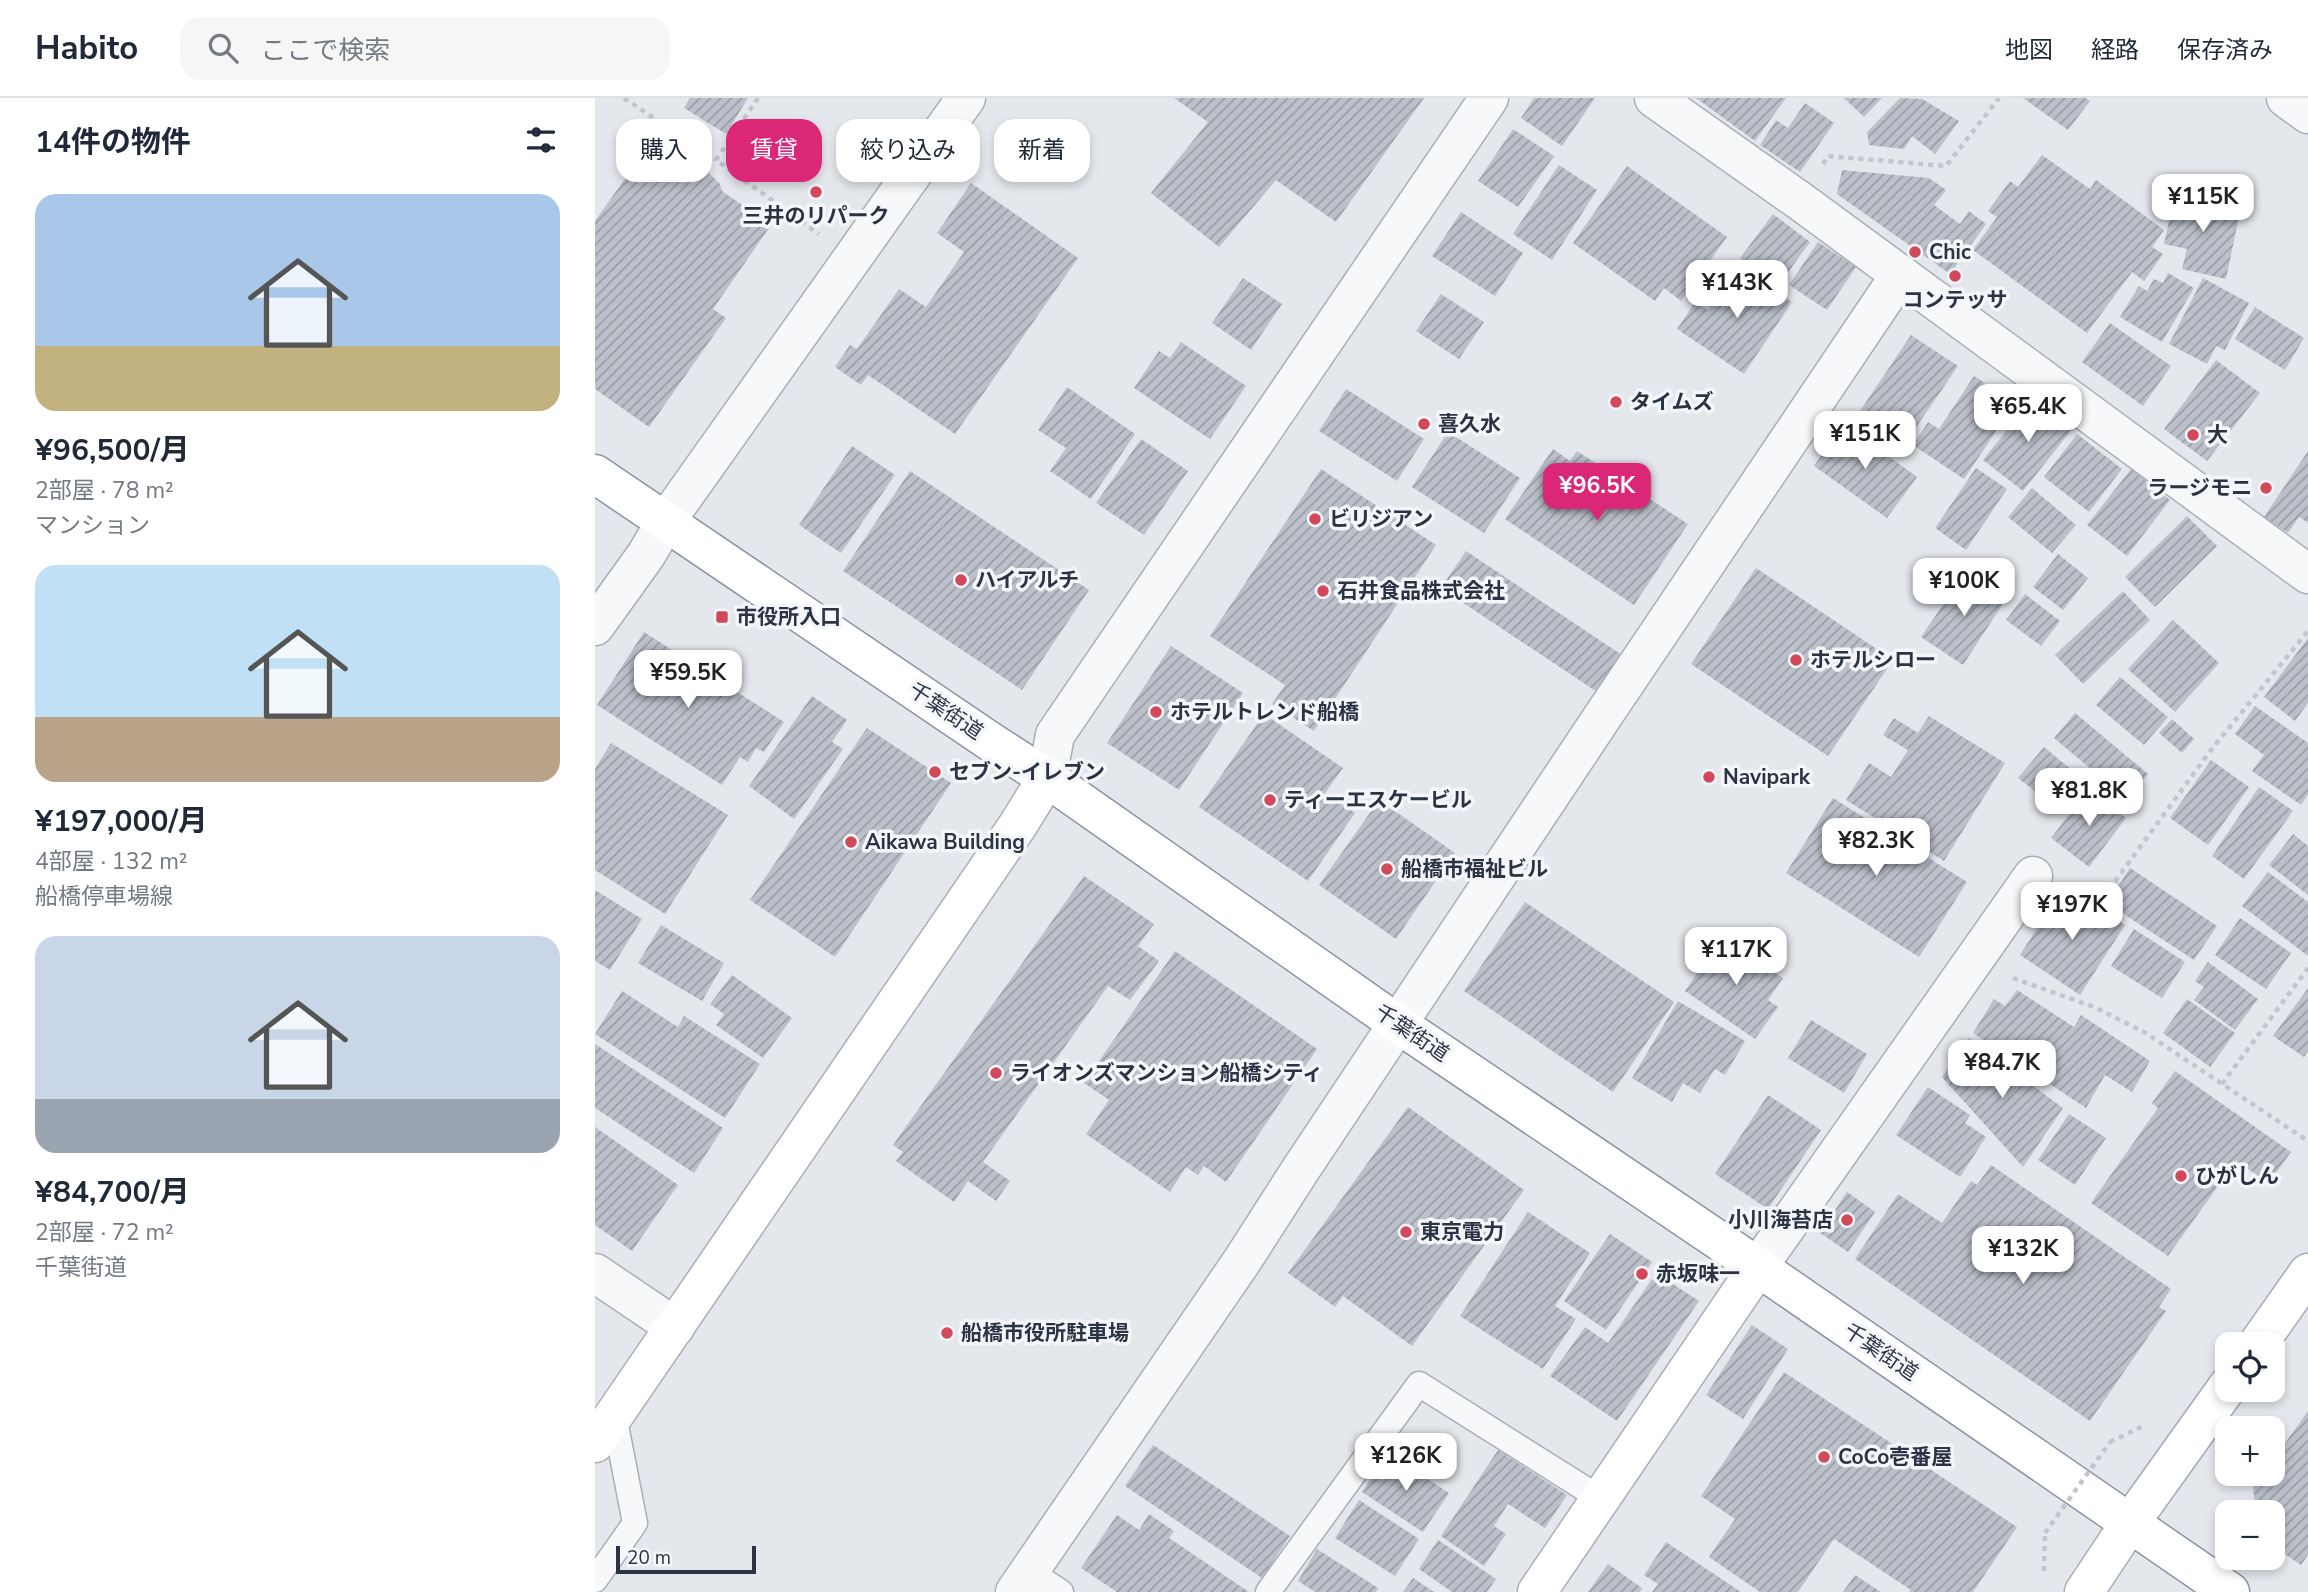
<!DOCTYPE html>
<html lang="ja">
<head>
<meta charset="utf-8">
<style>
	:root { --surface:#fff; --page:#f6f6f7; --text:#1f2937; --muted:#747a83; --line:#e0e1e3; --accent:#db2777 }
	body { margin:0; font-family:"Nunito Sans","Noto Sans JP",sans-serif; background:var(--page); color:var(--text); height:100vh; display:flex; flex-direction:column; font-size:26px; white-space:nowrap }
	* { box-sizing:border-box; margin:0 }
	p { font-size:23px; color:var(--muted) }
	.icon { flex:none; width:38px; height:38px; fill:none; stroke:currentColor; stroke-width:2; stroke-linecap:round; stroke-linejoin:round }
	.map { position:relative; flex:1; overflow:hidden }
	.side { display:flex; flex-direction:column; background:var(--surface); width:595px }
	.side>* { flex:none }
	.banner { position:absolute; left:21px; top:21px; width:665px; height:63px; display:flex; gap:14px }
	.fabs { position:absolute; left:1620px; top:1234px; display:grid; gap:14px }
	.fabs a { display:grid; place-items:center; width:70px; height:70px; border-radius:14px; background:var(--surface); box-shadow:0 4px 10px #0003; font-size:35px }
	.scale { position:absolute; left:21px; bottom:18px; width:140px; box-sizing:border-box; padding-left:7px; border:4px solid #2b3445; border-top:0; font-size:19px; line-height:24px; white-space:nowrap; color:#2b3445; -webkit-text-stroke:5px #f4f6f9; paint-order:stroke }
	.price { position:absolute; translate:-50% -60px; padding:0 16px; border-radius:14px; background:#fff; color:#222; font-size:23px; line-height:46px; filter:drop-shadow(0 2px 4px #0008) }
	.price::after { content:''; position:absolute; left:50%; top:42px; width:21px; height:16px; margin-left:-10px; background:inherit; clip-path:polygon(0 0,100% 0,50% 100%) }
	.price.current { background:var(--accent); color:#fff }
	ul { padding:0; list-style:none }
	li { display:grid; align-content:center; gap:14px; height:371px; padding:0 35px }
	li span { display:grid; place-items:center; height:217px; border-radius:21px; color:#555 }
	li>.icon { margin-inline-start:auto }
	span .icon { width:126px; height:126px; fill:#fffc; stroke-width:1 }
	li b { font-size:30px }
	h2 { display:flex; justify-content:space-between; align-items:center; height:84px; padding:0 35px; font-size:30px }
	.pill { padding:0 24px; border-radius:21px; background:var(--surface); box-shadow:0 4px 10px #0003; font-size:24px; line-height:63px }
	.pill.current { background:var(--accent); color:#fff }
	header { display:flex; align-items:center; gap:42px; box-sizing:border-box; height:98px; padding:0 35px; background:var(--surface); border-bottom:2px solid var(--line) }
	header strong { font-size:33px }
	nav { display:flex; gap:38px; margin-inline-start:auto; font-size:24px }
	.search { width:490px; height:63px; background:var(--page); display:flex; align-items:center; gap:18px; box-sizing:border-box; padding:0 24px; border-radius:21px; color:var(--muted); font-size:26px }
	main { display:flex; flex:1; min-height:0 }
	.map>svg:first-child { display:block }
	.building { fill:url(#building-hatch) }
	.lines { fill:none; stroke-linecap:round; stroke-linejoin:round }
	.lane-casing { stroke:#a9aeb7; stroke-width:27 }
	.street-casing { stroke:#a9aeb7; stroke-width:41 }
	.secondary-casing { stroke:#a9aeb7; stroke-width:41 }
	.primary-casing { stroke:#a3abb8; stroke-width:41 }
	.highway-casing { stroke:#8b94a3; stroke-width:41 }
	.path { stroke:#c2c5cb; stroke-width:4.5; stroke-dasharray:5 5; stroke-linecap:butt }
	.lane { stroke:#f7f8fa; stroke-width:24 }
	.street { stroke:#f7f8fa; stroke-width:38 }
	.secondary { stroke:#fff; stroke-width:38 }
	.primary { stroke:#fff; stroke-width:38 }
	.highway { stroke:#fff; stroke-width:38 }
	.path-bridge { stroke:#c2c5cb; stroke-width:4.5; stroke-dasharray:5 5; stroke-linecap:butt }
	.poi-dot { fill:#d1495b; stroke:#f4f6f9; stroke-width:2.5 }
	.labels { text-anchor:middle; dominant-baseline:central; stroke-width:7; stroke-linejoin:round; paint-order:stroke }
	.poi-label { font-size:21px; font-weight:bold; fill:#2b3445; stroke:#f4f6f9; text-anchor:start }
	.street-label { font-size:21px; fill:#2b3445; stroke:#f4f6f9 }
</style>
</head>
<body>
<header>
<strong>Habito</strong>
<div class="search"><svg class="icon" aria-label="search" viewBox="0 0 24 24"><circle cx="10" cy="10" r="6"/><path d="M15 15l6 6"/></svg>ここで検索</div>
<nav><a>地図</a><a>経路</a><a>保存済み</a></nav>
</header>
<main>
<section class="side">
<h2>14件の物件<svg class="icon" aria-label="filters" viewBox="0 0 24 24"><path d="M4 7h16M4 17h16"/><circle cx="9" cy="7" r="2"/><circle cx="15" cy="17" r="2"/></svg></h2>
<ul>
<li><span style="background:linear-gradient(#a9c7e8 70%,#c2b280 0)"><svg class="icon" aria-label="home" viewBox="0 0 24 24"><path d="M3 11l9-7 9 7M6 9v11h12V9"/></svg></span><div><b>¥96,500/月</b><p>2部屋 · 78 m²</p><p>マンション</p></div></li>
<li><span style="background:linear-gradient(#bfe0f5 70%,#b9a48a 0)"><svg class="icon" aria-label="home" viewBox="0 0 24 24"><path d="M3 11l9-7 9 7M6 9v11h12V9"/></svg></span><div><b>¥197,000/月</b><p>4部屋 · 132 m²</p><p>船橋停車場線</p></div></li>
<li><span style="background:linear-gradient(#c9d6e8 75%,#9aa5b1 0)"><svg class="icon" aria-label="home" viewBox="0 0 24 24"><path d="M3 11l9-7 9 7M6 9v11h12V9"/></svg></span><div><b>¥84,700/月</b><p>2部屋 · 72 m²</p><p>千葉街道</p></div></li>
</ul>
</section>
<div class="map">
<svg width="1713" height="1494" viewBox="0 0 1713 1494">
	<defs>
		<pattern id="building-hatch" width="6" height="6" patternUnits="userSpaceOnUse" patternTransform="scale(1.75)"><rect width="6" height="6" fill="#bbc0ca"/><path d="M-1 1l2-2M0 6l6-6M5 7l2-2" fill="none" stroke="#989da6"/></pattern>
	</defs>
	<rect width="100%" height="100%" fill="#e4e7ec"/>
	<g class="building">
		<polygon points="95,0 153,0 131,36 89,10"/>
		<polygon points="579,0 829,0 741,124 681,82 624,149 556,95 613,24"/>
		<polygon points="939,0 1000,0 967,48 926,20"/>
		<polygon points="1101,0 1191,0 1160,43"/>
		<polygon points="1249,0 1287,0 1269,19"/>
		<polygon points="1305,0 1327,1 1364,23 1340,56 1317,38 1309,51 1274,47 1272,34"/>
		<polygon points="1428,0 1490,0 1495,3 1473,32"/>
		<polygon points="1210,5 1239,25 1205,74 1165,47 1181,22 1193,30"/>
		<polygon points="918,31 959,58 923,109 883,83"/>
		<polygon points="56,44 96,71 114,75 125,86 127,93 176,127 118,211 131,220 54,329 0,291 0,123"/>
		<polygon points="1447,57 1495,91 1501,82 1569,132 1557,149 1568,156 1549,183 1537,174 1492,235 1378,152 1402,119 1393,113 1415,83 1423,89"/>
		<polygon points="964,67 1002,92 957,162 918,136"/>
		<polygon points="1032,68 1132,139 1086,203 1069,190 1060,203 978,145"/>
		<polygon points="1247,72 1334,80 1351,92 1339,107 1365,126 1374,113 1391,126 1355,176 1242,96"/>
		<polygon points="376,85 483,160 360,336 273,277 266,287 240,269 255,247 262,251 304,191 331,209 369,154 342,135"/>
		<polygon points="1580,95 1646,109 1631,181 1587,171 1592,151 1569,146"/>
		<polygon points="866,114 928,155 900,198 837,158"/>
		<polygon points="1178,116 1215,144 1183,188 1145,160"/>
		<polygon points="1223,144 1261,169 1232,212 1194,187"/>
		<polygon points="1143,168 1197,204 1149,276 1082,231 1100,204 1113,212"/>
		<polygon points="1573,175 1599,190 1567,244 1525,219 1544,188 1552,193 1559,181 1568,185"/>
		<polygon points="648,180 687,206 656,252 617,225"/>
		<polygon points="1608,180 1654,205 1630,252 1621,248 1612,266 1574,246"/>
		<polygon points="846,196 889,224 864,261 821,233"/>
		<polygon points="1660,209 1709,240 1690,272 1640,241"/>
		<polygon points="1515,225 1576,268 1548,308 1487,264"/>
		<polygon points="1316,237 1363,268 1307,350 1261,319"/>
		<polygon points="586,244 651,288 615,341 539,290 564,253 575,260"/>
		<polygon points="1621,262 1665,295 1612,363 1569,331"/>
		<polygon points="1379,278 1420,305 1369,381 1318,347 1333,324 1344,331"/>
		<polygon points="472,289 540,336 496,401 455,373 471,350 443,332"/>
		<polygon points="751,291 829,341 802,383 724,333"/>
		<polygon points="1439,298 1478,330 1428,393 1388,362"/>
		<polygon points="1249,326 1322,379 1292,420 1219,368"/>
		<polygon points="853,334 925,380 889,435 817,389"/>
		<polygon points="1482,336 1527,371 1494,414 1449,379"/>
		<polygon points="546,341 593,373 549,437 501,405"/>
		<polygon points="257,348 300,377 246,455 204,427"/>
		<polygon points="958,351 975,363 982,353 1093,426 1039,507 910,421"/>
		<polygon points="1713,353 1713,425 1704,419 1693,435 1669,419"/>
		<polygon points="1381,370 1412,391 1371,452 1340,430"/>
		<polygon points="726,371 841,447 719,633 677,606 690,587 615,538"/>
		<polygon points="1536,371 1575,402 1532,458 1492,427"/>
		<polygon points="315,373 494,492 427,592 248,473"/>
		<polygon points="1437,390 1481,427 1457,455 1413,419"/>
		<polygon points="1592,418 1622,448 1560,509 1530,479"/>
		<polygon points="871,453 1027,557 1002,594 846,490"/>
		<polygon points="1463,456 1493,480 1468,512 1438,489"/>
		<polygon points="1161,470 1298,562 1233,658 1096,566"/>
		<polygon points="1370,474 1411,501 1368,567 1326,539"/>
		<polygon points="1528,493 1555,522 1488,586 1460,557"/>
		<polygon points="1430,496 1465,523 1446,548 1411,522"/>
		<polygon points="1578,522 1624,565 1580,614 1533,571"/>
		<polygon points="49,534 189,624 169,654 161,650 153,664 145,659 127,687 2,607"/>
		<polygon points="1713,540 1713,605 1700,623 1669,599"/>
		<polygon points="576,548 648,595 584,692 512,645"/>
		<polygon points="1525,579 1573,619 1549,647 1501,607"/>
		<polygon points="217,598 252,622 237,644 248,651 199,721 154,688"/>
		<polygon points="1660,608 1713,645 1713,696 1706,707 1657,673 1669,657 1640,636"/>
		<polygon points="1480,615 1553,676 1532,701 1459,640"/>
		<polygon points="669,616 748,670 730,695 760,715 713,783 604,709"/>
		<polygon points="1334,618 1410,665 1349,763 1251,702 1274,665 1296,679 1313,652 1288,637 1299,620 1323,635"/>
		<polygon points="1577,621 1599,641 1587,655 1564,635"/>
		<polygon points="272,630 356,685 240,859 155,802"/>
		<polygon points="16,645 133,717 70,816 0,772 0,671"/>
		<polygon points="1449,649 1490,683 1465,713 1423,680"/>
		<polygon points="1616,662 1654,689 1613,747 1575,720"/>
		<polygon points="1664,689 1698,713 1649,781 1617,758"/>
		<polygon points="1493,692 1531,720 1494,769 1456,740"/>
		<polygon points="1238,700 1372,784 1324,859 1191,775"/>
		<polygon points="784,702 860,755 801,841 724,787"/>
		<polygon points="1698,736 1713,748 1713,797 1674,767"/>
		<polygon points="1535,770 1622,828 1599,862 1512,805"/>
		<polygon points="1673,774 1713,804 1713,858 1647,808"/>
		<polygon points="489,778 559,826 543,848 564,863 535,902 513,888 388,1064 415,1083 401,1103 373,1083 359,1104 301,1063 308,1054 298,1047"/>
		<polygon points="0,792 47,821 15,872 0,863"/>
		<polygon points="1464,796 1481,807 1487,799 1530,827 1485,897 1425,857"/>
		<polygon points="930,804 1079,904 1018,994 869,893"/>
		<polygon points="1645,820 1696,855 1671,891 1620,857"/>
		<polygon points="66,827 129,865 107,903 43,865"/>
		<polygon points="1539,831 1590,864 1567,900 1516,868"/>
		<polygon points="1127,838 1188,880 1173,902 1183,909 1160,941 1090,893"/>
		<polygon points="580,853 722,951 631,1084 609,1068 603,1077 591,1069 575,1094 491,1036 514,1002 489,985"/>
		<polygon points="1613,864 1663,901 1640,932 1599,902 1609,889 1600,883"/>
		<polygon points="137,877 197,920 168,960 121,927 129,916 115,906"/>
		<polygon points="1713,890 1713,953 1709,959 1678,938"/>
		<polygon points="1422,892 1479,929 1486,917 1555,963 1537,994 1510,977 1491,1010 1378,935 1399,901 1410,908"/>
		<polygon points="27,893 83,929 89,918 165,966 130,1020 0,936"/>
		<polygon points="1592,901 1640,935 1615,969 1568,935"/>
		<polygon points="1083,903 1150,943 1130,977 1120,971 1105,995 1088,985 1077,1004 1037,980"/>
		<polygon points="1216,922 1272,956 1249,995 1193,960"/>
		<polygon points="1374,940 1468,1010 1428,1069 1347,979"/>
		<polygon points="0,946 128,1030 99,1075 0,1010"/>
		<polygon points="1580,973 1696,1054 1674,1085 1641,1063 1573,1158 1496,1105 1563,1010 1557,1005"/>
		<polygon points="1333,989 1375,1017 1370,1025 1391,1039 1365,1079 1301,1037"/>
		<polygon points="1173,997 1226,1032 1173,1111 1120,1076"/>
		<polygon points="813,1009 929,1092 817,1248 748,1198 740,1209 693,1175"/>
		<polygon points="1474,1016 1511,1040 1480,1087 1443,1062"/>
		<polygon points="0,1029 83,1087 37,1153 0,1127"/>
		<polygon points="1396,1067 1576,1191 1564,1209 1571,1213 1495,1323 1260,1161 1303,1096 1347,1125 1376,1083 1382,1087"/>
		<polygon points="1252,1094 1280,1114 1253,1154 1225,1135"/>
		<polygon points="933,1114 995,1155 960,1208 981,1221 948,1271 865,1218"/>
		<polygon points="1015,1136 1057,1164 1011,1232 969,1203"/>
		<polygon points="1061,1175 1104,1203 1022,1323 955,1278 990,1229 1013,1245"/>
		<polygon points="1157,1227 1193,1251 1148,1321 1111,1297"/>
		<polygon points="1189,1274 1422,1429 1378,1494 1314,1494 1316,1492 1239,1441 1203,1494 1165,1494 1114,1459 1140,1421 1106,1398"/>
		<polygon points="1713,1313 1713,1457 1706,1467 1678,1448 1678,1414 1661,1414 1658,1389 1668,1376 1678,1376 1678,1362"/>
		<polygon points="558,1347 695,1438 667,1480 530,1388"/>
		<polygon points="903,1352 972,1397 950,1430 913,1406 899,1428 911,1436 889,1468 846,1438"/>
		<polygon points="793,1355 854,1395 828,1434 767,1394"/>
		<polygon points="764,1402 824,1441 800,1478 740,1440"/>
		<polygon points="554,1416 579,1433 574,1440 654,1494 522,1494 486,1470 522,1417 544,1432"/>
		<polygon points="843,1442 901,1481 892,1494 857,1494 824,1471"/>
		<polygon points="1071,1444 1146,1494 1057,1494 1063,1486 1049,1477"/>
		<polygon points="722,1451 783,1490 781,1494 720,1494 703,1483"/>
		<polygon points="1013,1466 1047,1490 1045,1494 993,1494"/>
		<polygon points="1260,1477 1286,1494 1248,1494"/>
		<polygon points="818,1480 839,1494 808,1494"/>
	</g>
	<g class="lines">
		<defs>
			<g id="lane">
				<polyline points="434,1473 466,1494"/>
				<polyline points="0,1482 40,1425 19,1317"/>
				<polyline points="673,1494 824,1286 1006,1401"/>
			</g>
			<g id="street">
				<polyline points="1059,0 1205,103 1713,476"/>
				<polyline points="1691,0 1713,16"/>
				<polyline points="0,528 51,457 71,423 371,0"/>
				<polyline points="452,680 460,637 894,0"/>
				<polyline points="1163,1169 1438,778"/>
				<polyline points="0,1175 80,1229"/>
				<polyline points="420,1494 647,1163 706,1071 1010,615 1305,177"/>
			</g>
			<g id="secondary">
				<polyline points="0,1345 423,727 452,680"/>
				<polyline points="942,1494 1163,1169"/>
				<polyline points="1489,1494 1535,1425"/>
			</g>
			<g id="primary">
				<polyline points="1663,1246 1713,1175"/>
				<polyline points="1535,1425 1633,1288"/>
			</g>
			<polyline id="highway" points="0,376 396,644 452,680 803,926 1163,1169 1635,1494"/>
		</defs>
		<use href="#lane" class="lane-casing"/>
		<use href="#street" class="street-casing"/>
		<use href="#secondary" class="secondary-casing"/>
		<use href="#primary" class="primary-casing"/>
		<use href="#highway" class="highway-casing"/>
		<g class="path">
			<polyline points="29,0 121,62"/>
			<polyline points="163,0 121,62 224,136"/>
			<polyline points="1228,66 1233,58 1351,68 1404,0"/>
			<polyline points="1478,789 1510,797 1616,652 1713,533"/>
			<polyline points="1418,880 1499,909 1549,934 1713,1043"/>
			<polyline points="1627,986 1713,870"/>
			<polyline points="1515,1344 1548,1328"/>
			<polyline points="1449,1473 1450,1435"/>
		</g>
		<use href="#lane" class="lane"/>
		<use href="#street" class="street"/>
		<use href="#secondary" class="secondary"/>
		<use href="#primary" class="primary"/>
		<use href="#highway" class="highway"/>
		<polyline class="path-bridge" points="1450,1435 1515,1344"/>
	</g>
	<g class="poi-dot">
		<circle cx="221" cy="94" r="7"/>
		<circle cx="1320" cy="154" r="7"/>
		<circle cx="1360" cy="178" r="7"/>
		<circle cx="1021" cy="304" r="7"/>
		<circle cx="829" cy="326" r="7"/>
		<circle cx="1598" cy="337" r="7"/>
		<circle cx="1671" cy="390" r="7"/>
		<circle cx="720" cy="421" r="7"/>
		<circle cx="366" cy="482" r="7"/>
		<circle cx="728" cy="493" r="7"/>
		<rect x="120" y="512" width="14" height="14" rx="3.5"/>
		<circle cx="1201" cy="562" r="7"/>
		<circle cx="561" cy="614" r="7"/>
		<circle cx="340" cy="674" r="7"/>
		<circle cx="1114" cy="679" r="7"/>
		<circle cx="675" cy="702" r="7"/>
		<circle cx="256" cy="744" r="7"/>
		<circle cx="792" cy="771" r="7"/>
		<circle cx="401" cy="975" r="7"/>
		<circle cx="1586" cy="1078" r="7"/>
		<circle cx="1252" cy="1122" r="7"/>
		<circle cx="811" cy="1134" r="7"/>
		<circle cx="1047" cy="1176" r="7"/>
		<circle cx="352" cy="1235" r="7"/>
		<circle cx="1229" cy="1359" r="7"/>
	</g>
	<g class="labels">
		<g class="poi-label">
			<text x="221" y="118" text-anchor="middle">三井のリパーク</text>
			<text x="1334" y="154">Chic</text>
			<text x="1360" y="202" text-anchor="middle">コンテッサ</text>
			<text x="1035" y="304">タイムズ</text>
			<text x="843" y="326">喜久水</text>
			<text x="1612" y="337">大</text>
			<text x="1657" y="390" text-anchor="end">ラージモニ</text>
			<text x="734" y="421">ビリジアン</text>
			<text x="380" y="482">ハイアルチ</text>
			<text x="742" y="493">石井食品株式会社</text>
			<text x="141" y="519">市役所入口</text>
			<text x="1215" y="562">ホテルシロー</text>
			<text x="575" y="614">ホテルトレンド船橋</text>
			<text x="354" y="674">セブン-イレブン</text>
			<text x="1128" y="679">Navipark</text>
			<text x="689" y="702">ティーエスケービル</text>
			<text x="270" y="744">Aikawa Building</text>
			<text x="806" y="771">船橋市福祉ビル</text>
			<text x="415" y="975">ライオンズマンション船橋シティ</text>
			<text x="1600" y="1078">ひがしん</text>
			<text x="1238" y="1122" text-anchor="end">小川海苔店</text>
			<text x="825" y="1134">東京電力</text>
			<text x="1061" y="1176">赤坂味一</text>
			<text x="366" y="1235">船橋市役所駐車場</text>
			<text x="1243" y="1359">CoCo壱番屋</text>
		</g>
		<g class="street-label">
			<text transform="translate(351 613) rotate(34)">千葉街道</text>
			<text transform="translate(817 935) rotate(34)">千葉街道</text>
			<text transform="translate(1286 1254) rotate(34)">千葉街道</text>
		</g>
	</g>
</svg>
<div class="fabs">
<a><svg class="icon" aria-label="locate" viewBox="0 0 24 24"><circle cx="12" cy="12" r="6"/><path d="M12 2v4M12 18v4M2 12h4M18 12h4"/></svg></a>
<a>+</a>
<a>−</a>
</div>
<div class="scale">20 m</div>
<b class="price" style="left:1608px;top:136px">¥115K</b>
<b class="price" style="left:1142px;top:222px">¥143K</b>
<b class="price" style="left:1433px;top:346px">¥65.4K</b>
<b class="price" style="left:1270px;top:373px">¥151K</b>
<b class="price current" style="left:1002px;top:425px">¥96.5K</b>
<b class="price" style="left:1369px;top:520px">¥100K</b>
<b class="price" style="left:93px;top:612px">¥59.5K</b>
<b class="price" style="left:1494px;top:730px">¥81.8K</b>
<b class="price" style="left:1281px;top:780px">¥82.3K</b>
<b class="price" style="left:1477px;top:844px">¥197K</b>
<b class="price" style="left:1141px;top:889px">¥117K</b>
<b class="price" style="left:1407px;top:1002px">¥84.7K</b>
<b class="price" style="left:1428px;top:1188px">¥132K</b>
<b class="price" style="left:811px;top:1395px">¥126K</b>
<div class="banner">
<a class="pill">購入</a>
<a class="pill current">賃貸</a>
<a class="pill">絞り込み</a>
<a class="pill">新着</a>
</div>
</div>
</main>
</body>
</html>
